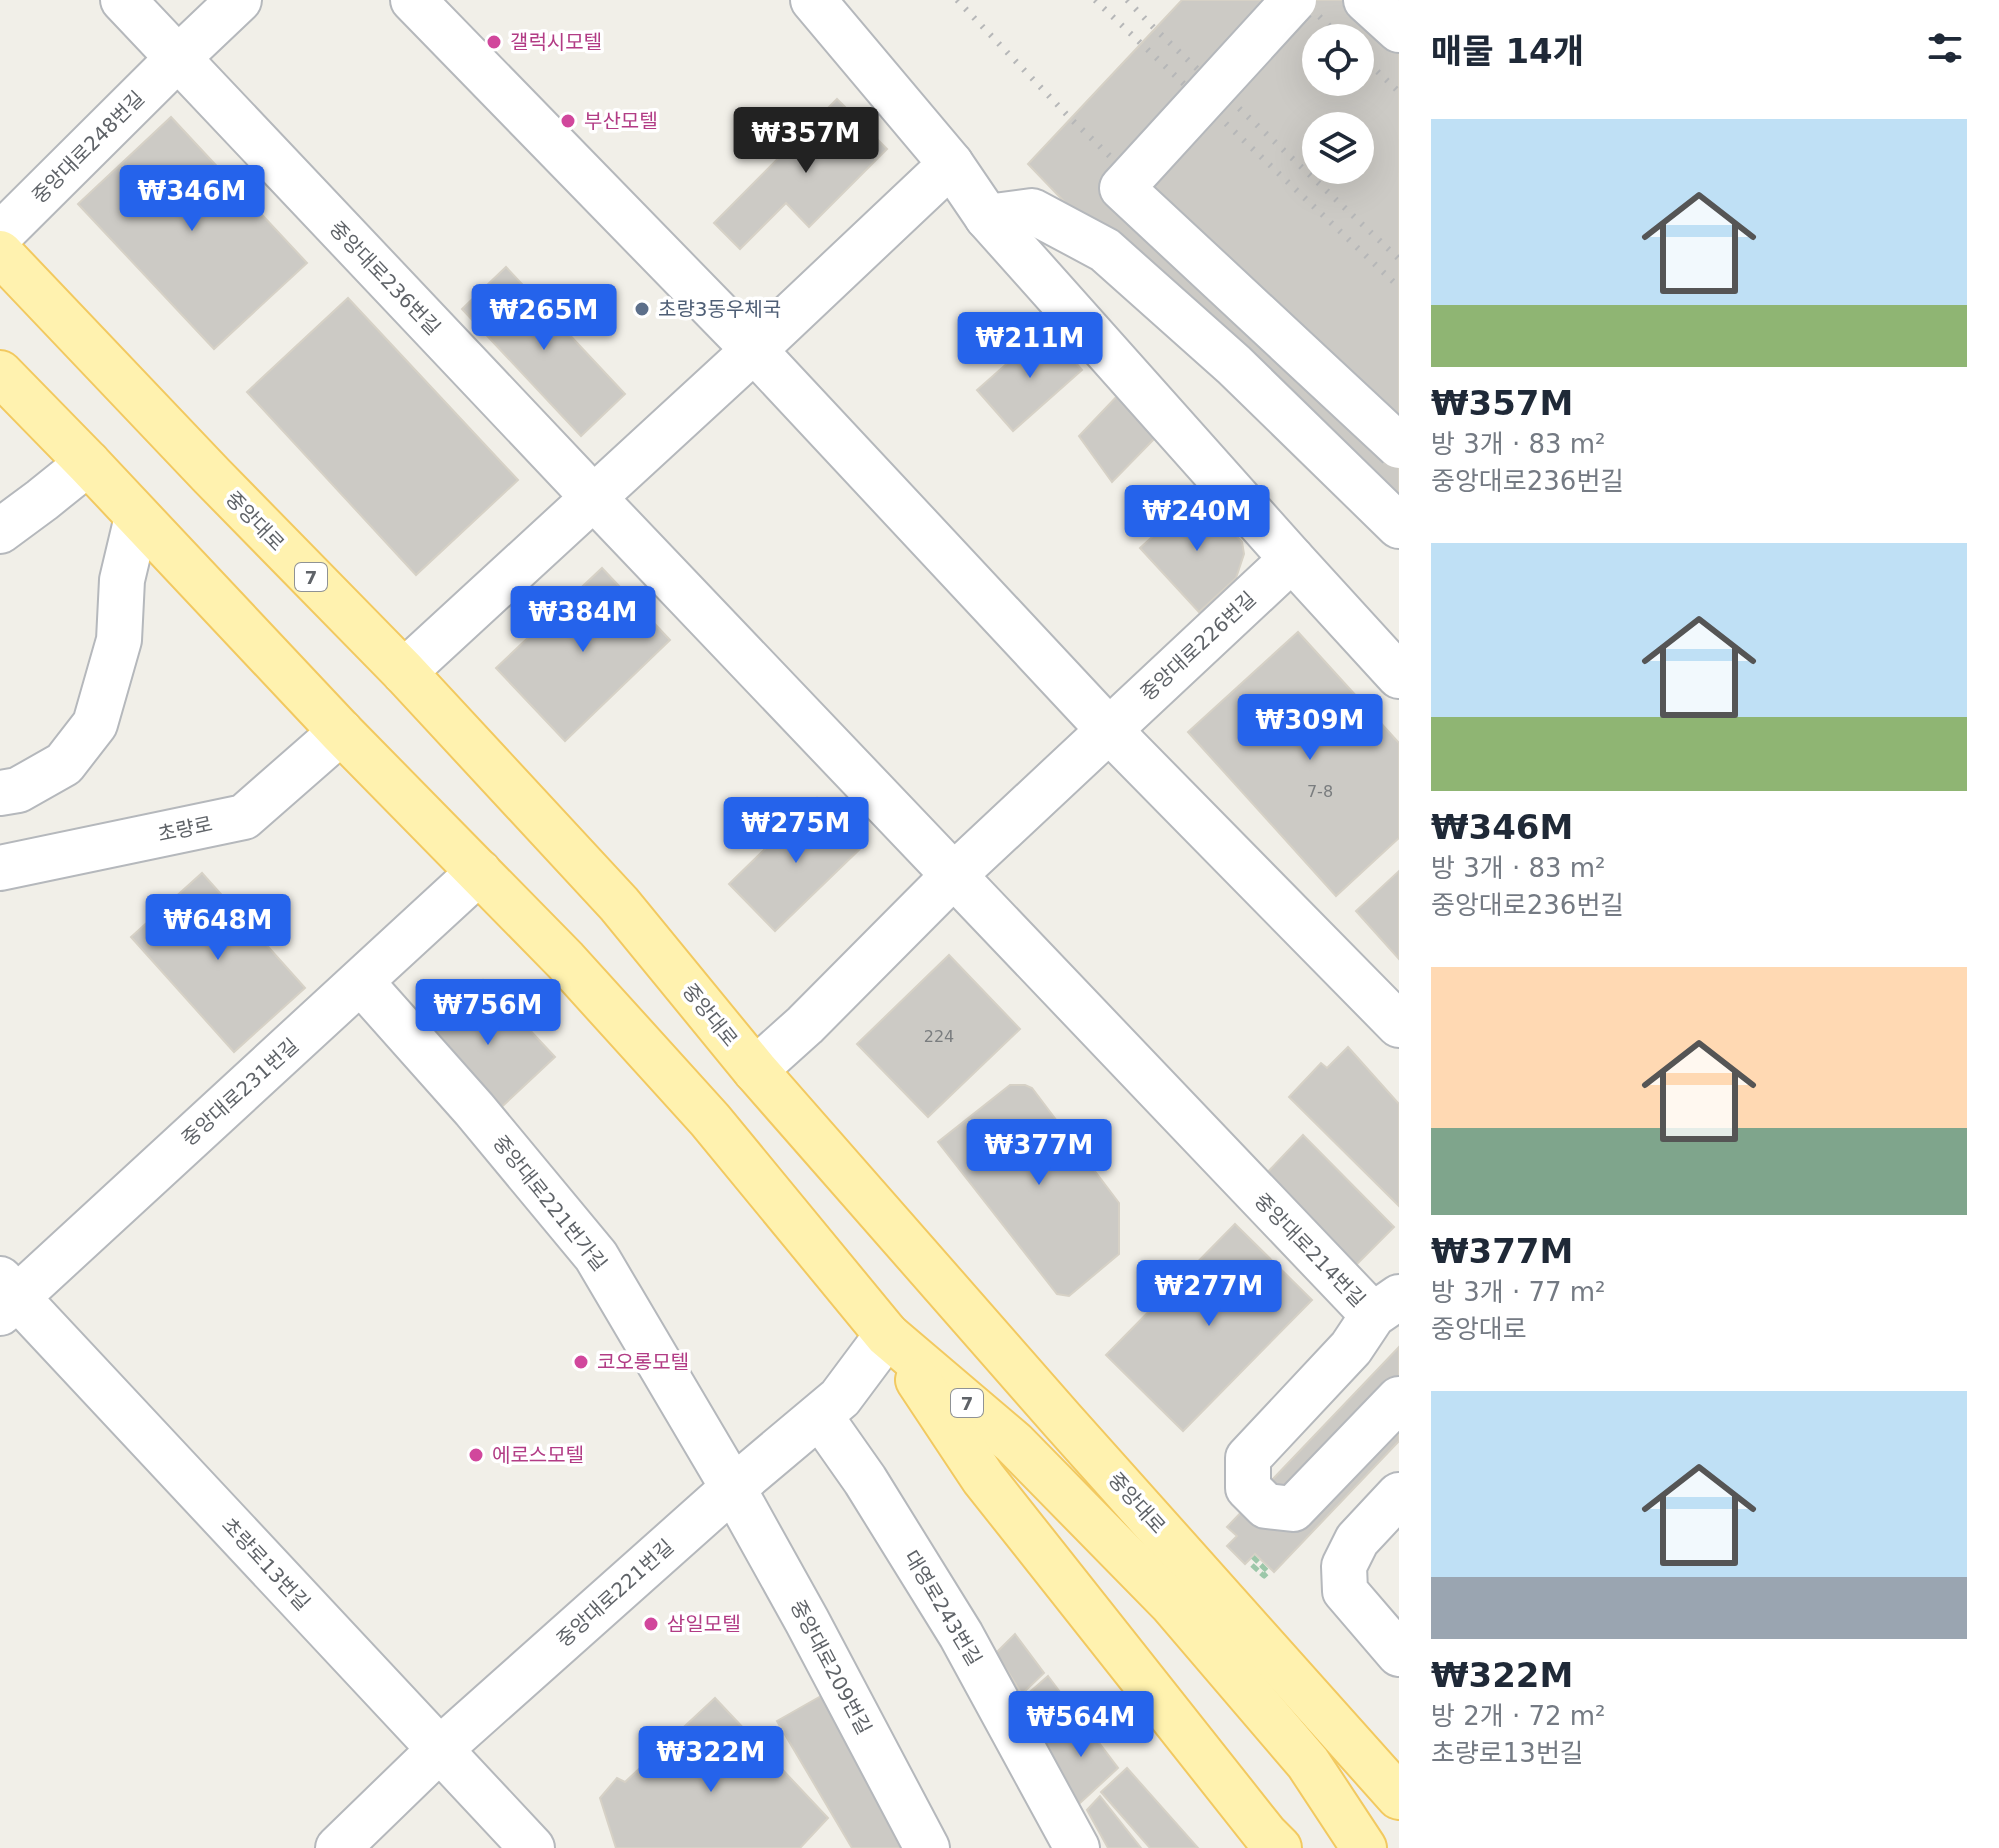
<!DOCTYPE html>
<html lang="ko">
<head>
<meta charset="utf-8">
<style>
	:root { --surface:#fff; --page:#f6f6f7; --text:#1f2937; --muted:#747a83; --accent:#2563eb }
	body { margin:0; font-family:"DejaVu Sans","Noto Sans KR",sans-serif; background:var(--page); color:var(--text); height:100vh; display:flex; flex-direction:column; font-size:30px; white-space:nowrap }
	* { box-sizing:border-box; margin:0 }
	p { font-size:26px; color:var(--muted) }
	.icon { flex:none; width:44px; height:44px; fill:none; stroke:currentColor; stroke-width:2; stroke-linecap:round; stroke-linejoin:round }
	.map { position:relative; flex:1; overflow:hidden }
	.drawer { display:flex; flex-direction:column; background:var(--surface); width:600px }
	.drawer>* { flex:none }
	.controls { position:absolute; left:1302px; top:24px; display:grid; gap:16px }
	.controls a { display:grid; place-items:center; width:72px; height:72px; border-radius:50%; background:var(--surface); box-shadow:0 8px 32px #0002; font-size:40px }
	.price { position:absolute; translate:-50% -68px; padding:0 18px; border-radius:8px; background:var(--accent); color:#fff; font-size:26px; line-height:52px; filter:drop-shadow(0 2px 4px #0008) }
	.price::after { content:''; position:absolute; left:50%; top:48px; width:24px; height:18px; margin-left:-12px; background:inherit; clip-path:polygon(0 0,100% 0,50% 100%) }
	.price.current { background:#222; color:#fff }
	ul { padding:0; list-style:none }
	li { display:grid; align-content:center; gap:16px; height:424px; padding:0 32px }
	li span { display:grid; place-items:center; height:248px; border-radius:0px; color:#555 }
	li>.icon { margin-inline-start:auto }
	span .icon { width:144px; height:144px; fill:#fffc; stroke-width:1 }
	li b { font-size:34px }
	h2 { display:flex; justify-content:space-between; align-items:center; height:96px; padding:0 32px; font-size:34px }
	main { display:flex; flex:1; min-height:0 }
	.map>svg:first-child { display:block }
	.building { fill:#cccac5; stroke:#d6d1c6; stroke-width:2; fill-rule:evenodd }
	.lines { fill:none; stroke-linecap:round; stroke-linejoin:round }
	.minor-casing { stroke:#b5b8bc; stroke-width:48 }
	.major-casing { stroke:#f2c960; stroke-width:48 }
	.path { stroke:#9cc7a9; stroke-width:5; stroke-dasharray:8 4; stroke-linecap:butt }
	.minor { stroke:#fff; stroke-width:44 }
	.major { stroke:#fff2af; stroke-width:44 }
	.rail { stroke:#b6b7b8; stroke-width:6; stroke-dasharray:2 10; stroke-linecap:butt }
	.minor-bridge-casing { stroke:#b5b8bc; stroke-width:48; stroke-linecap:butt }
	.minor-bridge { stroke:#fff; stroke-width:44 }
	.hotel-dot { fill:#d1479c; stroke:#fff; stroke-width:3 }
	.service-dot { fill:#5c6f8a; stroke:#fff; stroke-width:3 }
	.labels { text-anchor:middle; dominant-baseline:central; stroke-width:7; stroke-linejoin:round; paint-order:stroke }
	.number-label { font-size:16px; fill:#7a7d7f }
	.shield { fill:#fff; stroke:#8f9295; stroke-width:2 }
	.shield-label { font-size:18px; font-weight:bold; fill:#5f6368 }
	.hotel-label { font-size:20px; fill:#b23c85; stroke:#fff; text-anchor:start }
	.street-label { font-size:20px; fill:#5f6368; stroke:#fff }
	.service-label { font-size:20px; fill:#4e5e75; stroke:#fff; text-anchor:start }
</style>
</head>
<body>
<main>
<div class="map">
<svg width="1399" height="1848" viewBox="0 0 1399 1848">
	<rect width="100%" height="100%" fill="#f1efe8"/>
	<g class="building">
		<path d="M1182,0H1399V543L1248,393L1028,164ZM1316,38H1360V82H1316ZM1316,126H1360V170H1316Z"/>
		<polygon points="837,99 887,149 809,227 786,203 740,249 714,223"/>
		<polygon points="171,117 307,263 214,349 78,204"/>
		<polygon points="506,267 625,394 581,436 462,309"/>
		<polygon points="348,298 518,480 416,575 247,392"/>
		<polygon points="1046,329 1082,370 1013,431 977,390"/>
		<polygon points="1121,392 1159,434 1112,482 1079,436"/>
		<polygon points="1199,494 1242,542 1244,554 1236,578 1199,612 1140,548"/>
		<polygon points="602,568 670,640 565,741 496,668"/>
		<polygon points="1298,632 1399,743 1399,838 1336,896 1188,732"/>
		<polygon points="817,798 863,846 775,931 729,884"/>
		<polygon points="1399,871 1399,959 1356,911"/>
		<polygon points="202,873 305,988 234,1052 131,937"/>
		<polygon points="949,955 1020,1029 928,1117 857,1044"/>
		<polygon points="483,980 555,1057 494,1114 422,1038"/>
		<polygon points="1348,1047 1399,1104 1399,1206 1289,1097 1321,1063 1327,1068"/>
		<polygon points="1010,1085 1025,1085 1032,1088 1119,1203 1119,1254 1069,1296 1057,1294 938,1142"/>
		<polygon points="1303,1135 1394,1227 1350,1271 1263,1177"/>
		<polygon points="1235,1224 1312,1300 1183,1431 1106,1355"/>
		<polygon points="1399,1347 1399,1441 1274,1572 1255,1554 1245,1564 1227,1546 1237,1536 1227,1527"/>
		<polygon points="1015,1634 1044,1673 1022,1694 996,1653"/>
		<polygon points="1048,1676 1075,1712 1044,1740 1023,1698"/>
		<polygon points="821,1696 910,1848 852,1848 777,1721"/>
		<polygon points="715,1698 828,1818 800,1848 616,1848 600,1798 617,1778 625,1782"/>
		<polygon points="1078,1715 1118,1768 1079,1804 1045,1743"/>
		<polygon points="1127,1768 1198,1848 1150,1848 1101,1792"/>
		<polygon points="1100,1796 1141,1848 1108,1848 1087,1810"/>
	</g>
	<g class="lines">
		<defs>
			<g id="minor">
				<polyline points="123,0 594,498 1373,1315"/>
				<polyline points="413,0 754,350 1108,729 1399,1025"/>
				<polyline points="813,0 951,164 987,217 1292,559 1399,676"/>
				<polyline points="1366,0 1399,30"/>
				<polyline points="987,217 1032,211 1105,250 1234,365 1399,526"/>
				<polyline points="0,235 177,59 239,0"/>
				<polyline points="0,531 42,500 88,463"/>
				<polyline points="404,672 754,350 951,164"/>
				<polyline points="0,793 18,790 64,764 95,724 119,640 122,580 137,517"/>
				<polyline points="0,868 244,817 341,732"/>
				<polyline points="361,982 474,1109 596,1256 733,1488 807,1621 927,1848"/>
				<polyline points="755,1070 805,1025 954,875 1292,559"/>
				<polyline points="0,1279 532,1848"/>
				<polyline points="1399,1297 1373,1315 1351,1348 1248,1458 1248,1488 1266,1506 1293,1509 1399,1399"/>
				<polyline points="0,1313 479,872"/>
				<polyline points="820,1416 865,1480 961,1635 1077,1848"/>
				<polyline points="1399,1495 1357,1540 1344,1566 1345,1591 1399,1654"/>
				<polyline points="338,1848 439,1750 733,1488 840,1398 887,1335"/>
			</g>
			<g id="major">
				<polyline points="0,253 212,476 404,672 619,904 755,1070 1062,1420 1399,1797"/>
				<polyline points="0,373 88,463 341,732 565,960 710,1120 887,1335 1014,1443 1171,1603 1308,1763 1364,1848"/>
				<polyline points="918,1380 983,1478 1265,1834 1279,1848"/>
			</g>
		</defs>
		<use href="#minor" class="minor-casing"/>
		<use href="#major" class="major-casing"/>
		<polyline class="path" points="1252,1565 1264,1576 1268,1572 1253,1557"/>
		<use href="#minor" class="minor"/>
		<use href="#major" class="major"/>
		<g class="rail">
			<polyline points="957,0 1071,119 1399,432"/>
			<polyline points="1095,0 1399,287"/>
			<polyline points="1127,0 1155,29 1399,259"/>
			<polyline points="1302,0 1342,38"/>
			<polyline points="1360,55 1399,92"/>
		</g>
		<defs>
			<polyline id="minor-bridge" points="1294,0 1122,188 1399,446"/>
		</defs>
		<use href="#minor-bridge" class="minor-bridge-casing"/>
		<use href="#minor-bridge" class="minor-bridge"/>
	</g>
	<g class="hotel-dot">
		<circle cx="494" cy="42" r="8"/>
		<circle cx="568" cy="121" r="8"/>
		<circle cx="581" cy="1362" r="8"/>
		<circle cx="476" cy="1455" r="8"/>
		<circle cx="651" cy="1624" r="8"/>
	</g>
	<circle class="service-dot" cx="642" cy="309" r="8"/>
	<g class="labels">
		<g class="number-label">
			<text x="1320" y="791">7-8</text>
			<text x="939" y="1036">224</text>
		</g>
		<g class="shield">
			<rect x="295" y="563" width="32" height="28" rx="6"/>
			<rect x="951" y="1389" width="32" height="28" rx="6"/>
		</g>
		<g class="shield-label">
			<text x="311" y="577">7</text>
			<text x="967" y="1403">7</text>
		</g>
		<g class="hotel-label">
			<text x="510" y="42">갤럭시모텔</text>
			<text x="584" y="121">부산모텔</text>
			<text x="597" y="1362">코오롱모텔</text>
			<text x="492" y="1455">에로스모텔</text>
			<text x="667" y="1624">삼일모텔</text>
		</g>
		<g class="street-label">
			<text transform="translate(88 147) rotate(-45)">중앙대로248번길</text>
			<text transform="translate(385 278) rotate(46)">중앙대로236번길</text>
			<text transform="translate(255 521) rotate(46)">중앙대로</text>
			<text transform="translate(1198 646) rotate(-43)">중앙대로226번길</text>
			<text transform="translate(185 829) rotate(-12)">초량로</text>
			<text transform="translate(710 1015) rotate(51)">중앙대로</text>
			<text transform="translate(240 1092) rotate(-42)">중앙대로231번길</text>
			<text transform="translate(550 1203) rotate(51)">중앙대로221번가길</text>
			<text transform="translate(1310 1250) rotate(46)">중앙대로214번길</text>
			<text transform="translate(1137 1503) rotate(48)">중앙대로</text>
			<text transform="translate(266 1564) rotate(47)">초량로13번길</text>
			<text transform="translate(615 1593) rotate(-42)">중앙대로221번길</text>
			<text transform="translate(943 1608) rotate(59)">대영로243번길</text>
			<text transform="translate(831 1667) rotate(62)">중앙대로209번길</text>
		</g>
		<g class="service-label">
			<text x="658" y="309">초량3동우체국</text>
		</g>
	</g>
</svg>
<div class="controls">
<a><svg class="icon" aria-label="locate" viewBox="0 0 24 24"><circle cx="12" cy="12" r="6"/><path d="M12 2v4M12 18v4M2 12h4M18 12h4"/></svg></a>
<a><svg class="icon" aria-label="layers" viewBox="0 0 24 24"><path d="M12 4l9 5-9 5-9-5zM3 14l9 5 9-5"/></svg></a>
</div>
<b class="price current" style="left:806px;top:175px">₩357M</b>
<b class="price" style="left:192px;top:233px">₩346M</b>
<b class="price" style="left:544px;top:352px">₩265M</b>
<b class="price" style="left:1030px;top:380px">₩211M</b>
<b class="price" style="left:1197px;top:553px">₩240M</b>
<b class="price" style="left:583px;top:654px">₩384M</b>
<b class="price" style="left:1310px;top:762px">₩309M</b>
<b class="price" style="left:796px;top:865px">₩275M</b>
<b class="price" style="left:218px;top:962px">₩648M</b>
<b class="price" style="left:488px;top:1047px">₩756M</b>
<b class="price" style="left:1039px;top:1187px">₩377M</b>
<b class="price" style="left:1209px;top:1328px">₩277M</b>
<b class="price" style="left:1081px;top:1759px">₩564M</b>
<b class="price" style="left:711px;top:1794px">₩322M</b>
</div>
<section class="drawer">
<h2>매물 14개<svg class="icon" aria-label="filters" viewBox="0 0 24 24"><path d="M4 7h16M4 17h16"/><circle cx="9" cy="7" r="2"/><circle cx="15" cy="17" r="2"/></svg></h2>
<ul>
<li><span style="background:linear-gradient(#bfe0f5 75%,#8fb573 0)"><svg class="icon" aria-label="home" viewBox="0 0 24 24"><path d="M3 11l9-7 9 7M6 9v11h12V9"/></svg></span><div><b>₩357M</b><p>방 3개 · 83 m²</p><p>중앙대로236번길</p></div></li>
<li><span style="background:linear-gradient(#bfe0f5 70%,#8fb573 0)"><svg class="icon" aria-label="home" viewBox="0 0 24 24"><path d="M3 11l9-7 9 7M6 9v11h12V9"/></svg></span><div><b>₩346M</b><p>방 3개 · 83 m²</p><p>중앙대로236번길</p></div></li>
<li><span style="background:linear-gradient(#ffd9b3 65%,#7fa58c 0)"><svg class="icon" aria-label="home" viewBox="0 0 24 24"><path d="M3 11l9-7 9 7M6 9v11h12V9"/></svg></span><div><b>₩377M</b><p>방 3개 · 77 m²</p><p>중앙대로</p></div></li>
<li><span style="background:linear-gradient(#bfe0f5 75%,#9aa5b1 0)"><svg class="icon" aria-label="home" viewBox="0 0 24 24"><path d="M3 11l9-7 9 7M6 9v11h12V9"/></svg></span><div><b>₩322M</b><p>방 2개 · 72 m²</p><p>초량로13번길</p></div></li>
</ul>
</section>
</main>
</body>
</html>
